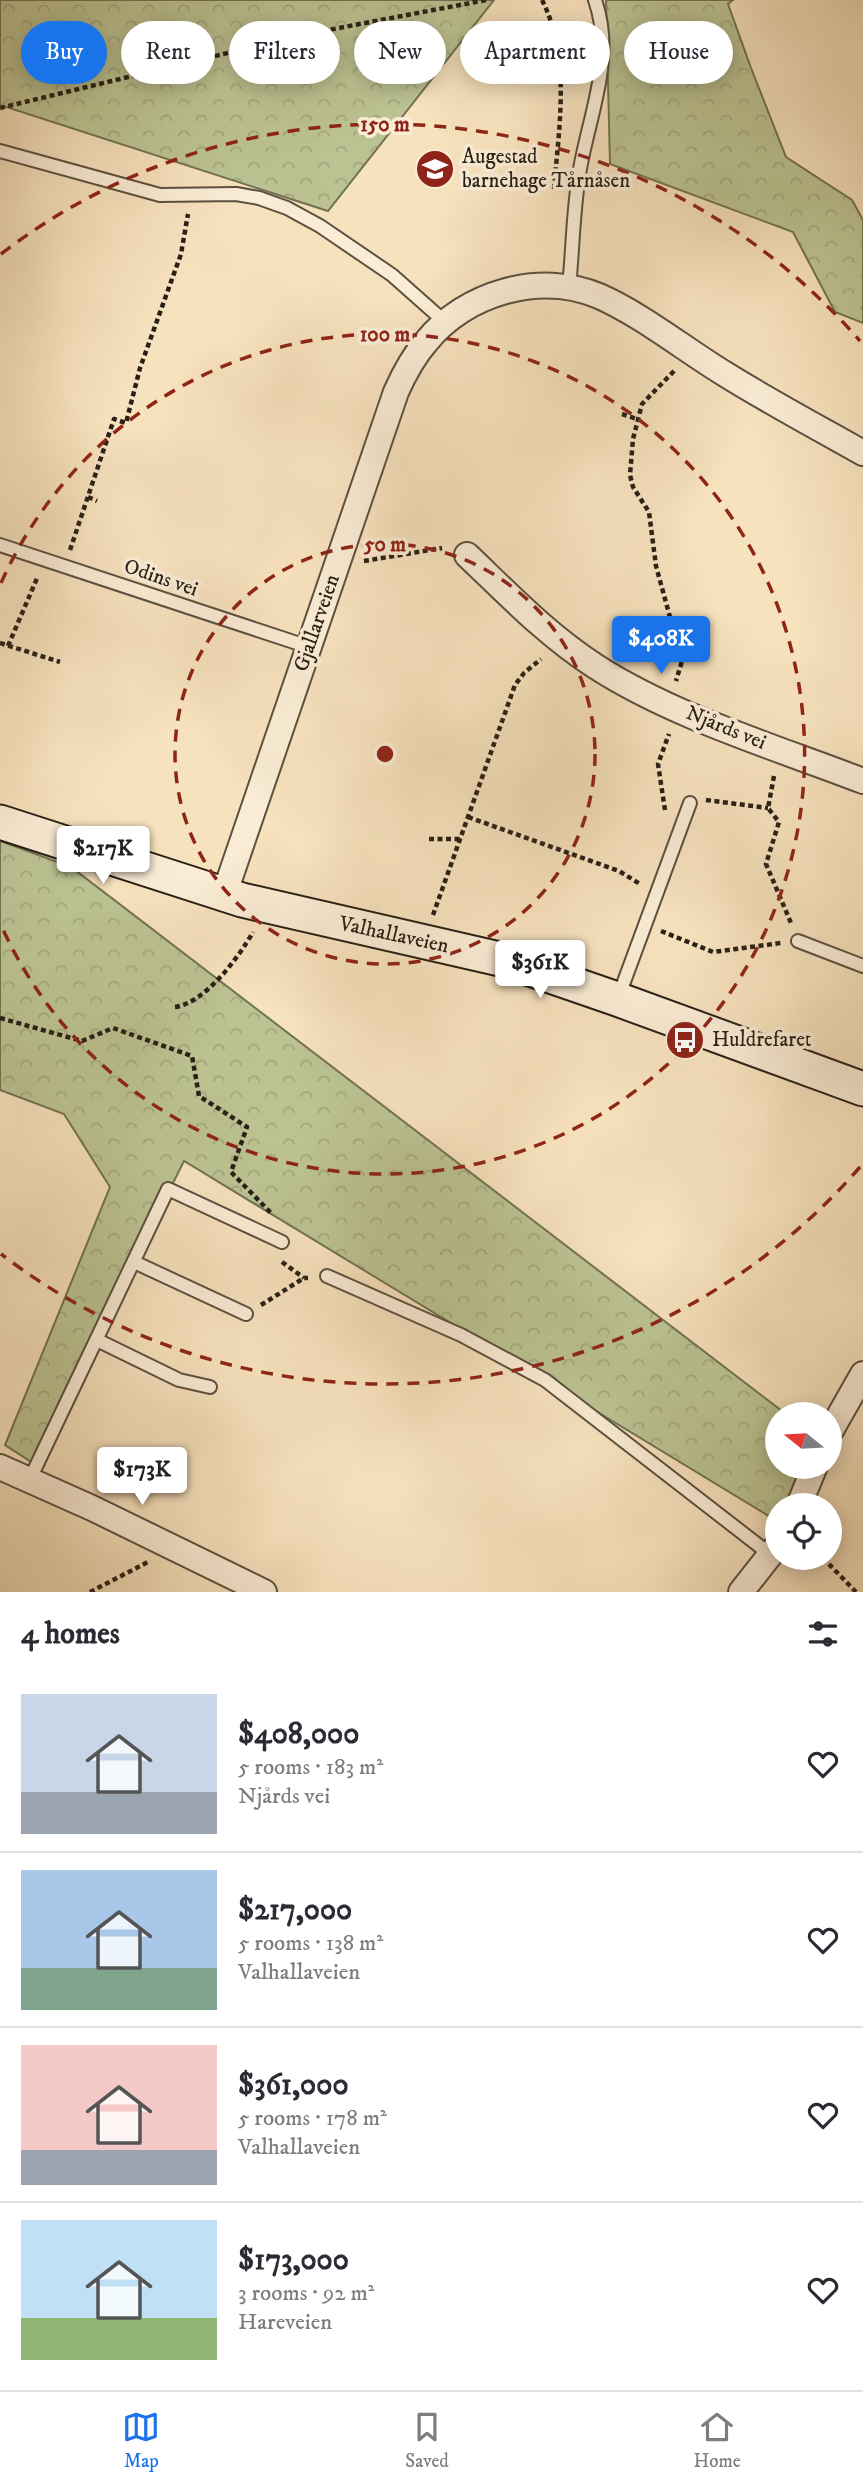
<!DOCTYPE html>
<html lang="en">
<head>
<meta charset="utf-8">
<style>
	:root { --surface:#fff; --page:#f2f2f3; --text:#2b2b33; --muted:#7c7c81; --line:#e1e1e2; --accent:#1a73e8 }
	body { margin:0; font-family:"IM FELL DW Pica",serif; background:var(--page); color:var(--text); height:100vh; display:flex; flex-direction:column; font-size:26px; white-space:nowrap }
	* { box-sizing:border-box; margin:0 }
	p { font-size:23px; color:var(--muted) }
	.icon { flex:none; width:38px; height:38px; fill:none; stroke:currentColor; stroke-width:2; stroke-linecap:round; stroke-linejoin:round }
	.map { position:relative; height:1592px; overflow:hidden }
	.details { display:flex; flex-direction:column; background:var(--surface); flex:1 }
	.details>* { flex:none }
	.banner { position:absolute; left:21px; top:21px; width:822px; height:63px; display:flex; gap:14px }
	.needle { width:46px; rotate:288deg }
	.buttons { position:absolute; left:765px; top:1402px; display:grid; gap:14px }
	.buttons a { display:grid; place-items:center; width:77px; height:77px; border-radius:50%; background:var(--surface); box-shadow:0 4px 18px #0003; font-size:35px }
	.price { position:absolute; translate:-50% -60px; padding:0 16px; border-radius:7px; background:#fff; color:#222; font-size:23px; line-height:46px; filter:drop-shadow(0 2px 4px #0008) }
	.price::after { content:''; position:absolute; left:50%; top:42px; width:21px; height:16px; margin-left:-10px; background:inherit; clip-path:polygon(0 0,100% 0,50% 100%) }
	.price.current { background:var(--accent); color:#fff }
	ul { padding:0; list-style:none }
	li { display:flex; align-items:center; gap:21px; height:175px; padding:0 21px }
	li+li { border-top:2px solid var(--line) }
	li span { display:grid; place-items:center; flex:none; width:196px; height:140px; border-radius:0px; color:#555 }
	li>.icon { margin-inline-start:auto }
	span .icon { width:84px; height:84px; fill:#fffc; stroke-width:1 }
	li b { font-size:30px }
	h2 { display:flex; justify-content:space-between; align-items:center; height:84px; padding:0 21px; font-size:30px }
	.tag { padding:0 24px; border-radius:32px; background:var(--surface); box-shadow:0 4px 18px #0003; font-size:24px; line-height:63px }
	.tag.current { background:var(--accent); color:#fff }
	.tabs { display:flex; justify-content:space-around; align-items:center; height:98px; border-top:2px solid var(--line); background:var(--surface); font-size:19px; color:var(--muted) }
	.tabs a { display:grid; justify-items:center; gap:4px }
	.tabs .current { color:var(--accent) }
	.map>svg:first-child { display:block }
	.forest { fill:url(#forest-crowns); stroke:#727254; stroke-width:2 }
	.lines { fill:none; stroke-linecap:round; stroke-linejoin:round }
	.lane-casing { stroke:#5c5040; stroke-width:16 }
	.street-casing { stroke:#5c5040; stroke-width:28 }
	.secondary-casing { stroke:#282016; stroke-width:37 }
	.path { stroke:#282016; stroke-width:4.5; stroke-dasharray:5 3.5; stroke-linecap:butt }
	.lane { stroke:#faecd5; stroke-width:12 }
	.street { stroke:#faecd5; stroke-width:24 }
	.secondary { stroke:#faecd5; stroke-width:33 }
	.ring { fill:none; stroke:#8f2418; stroke-width:3.5; stroke-dasharray:12 9 }
	.labels { text-anchor:middle; dominant-baseline:central; stroke-width:7; stroke-linejoin:round; paint-order:stroke }
	.poi-label { font-size:21px; fill:#282016; stroke:#faecd5; text-anchor:start }
	.street-label { font-size:21px; fill:#282016; stroke:#faecd5 }
	.centre { fill:#8f2418; stroke:#faecd5; stroke-width:3.5 }
	.ring-label { font-size:21px; text-anchor:middle; font-weight:bold; fill:#8f2418; stroke:#faecd5; stroke-width:7; stroke-linejoin:round; paint-order:stroke }
</style>
</head>
<body>
<div class="map">
<svg width="863" height="1592" viewBox="0 0 863 1592">
	<defs>
		<pattern id="forest-crowns" width="20" height="18" patternUnits="userSpaceOnUse" patternTransform="scale(1.75)"><rect width="20" height="18" fill="#bcc393"/><path d="M2 6a3 3 0 1 1 6 0M12 15a3 3 0 1 1 6 0" fill="none" stroke="#a2a77e"/></pattern>
	</defs>
	<rect width="100%" height="100%" fill="#f7e2be"/>
	<filter id="stains"><feTurbulence type="fractalNoise" baseFrequency=".00286" numOctaves="4"/><feColorMatrix values="0 0 0 0 .2 0 0 0 0 .09 0 0 0 0 .02 0 0 0 .5 -.17"/></filter>
	<radialGradient id="worn" r=".72"><stop offset=".6" stop-color="#630" stop-opacity="0"/><stop offset="1" stop-color="#630" stop-opacity=".3"/></radialGradient>
	<g class="forest">
		<polygon points="0,0 494,0 328,211 0,105"/>
		<polygon points="606,0 733,0 728,4 751,68 786,157 852,200 863,220 863,323 835,312 793,232 610,164"/>
		<polygon points="0,841 71,867 786,1414 777,1414 777,1466 819,1467 796,1505 777,1505 777,1521 184,1161 33,1463 5,1445 110,1187 64,1114 0,1090"/>
	</g>
	<g class="lines">
		<defs>
			<g id="lane">
				<polyline points="0,151 160,195 236,194 259,198 287,208 320,226 392,275 445,322"/>
				<path d="M569,287C573,248 573,208 580,169C590,112 615,58 595,0"/>
				<polyline points="0,545 309,647"/>
				<polyline points="798,941 863,966"/>
				<polyline points="618,998 690,803"/>
				<polyline points="134,1262 246,1314"/>
				<polyline points="327,1276 461,1335 545,1380 771,1555"/>
				<polyline points="97,1340 179,1380 210,1387"/>
				<polyline points="30,1479 168,1189 282,1242"/>
			</g>
			<g id="street">
				<path d="M467,555C508,594 547,635 595,666C674,717 775,747 863,781"/>
				<path d="M224,895L396,392C404,374 413,357 426,342C465,293 540,271 599,296C642,315 684,349 725,374C770,402 817,427 863,453"/>
				<polyline points="830,1432 863,1374"/>
				<polyline points="0,1467 92,1508 264,1592"/>
				<polyline points="799,1505 815,1466"/>
				<polyline points="741,1592 777,1546"/>
			</g>
			<polyline id="secondary" points="0,822 242,900 504,960 617,999 863,1089"/>
		</defs>
		<use href="#lane" class="lane-casing"/>
		<use href="#street" class="street-casing"/>
		<use href="#secondary" class="secondary-casing"/>
		<g class="path">
			<path d="M542,0C571,57 559,127 554,189"/>
			<polyline points="0,108 302,35 486,0"/>
			<polyline points="674,371 642,404 633,439 630,475 633,487 649,512 656,566 682,661 676,681"/>
			<polyline points="622,414 637,419"/>
			<polyline points="88,497 97,501"/>
			<polyline points="70,550 114,419 126,423 140,368 181,254 188,214"/>
			<polyline points="364,561 442,548"/>
			<polyline points="0,643 60,662"/>
			<polyline points="8,646 38,576"/>
			<polyline points="774,776 768,808 779,822 766,864 791,923"/>
			<polyline points="706,800 768,808"/>
			<polyline points="665,810 658,764 669,734"/>
			<polyline points="468,817 619,871 640,884"/>
			<polyline points="429,839 460,839"/>
			<polyline points="433,915 515,685 524,673 541,659"/>
			<polyline points="661,931 713,952 781,943"/>
			<path d="M175,1007C205,1003 239,957 253,932"/>
			<polyline points="0,1018 82,1041 113,1028 192,1056 199,1096 247,1127 231,1172 271,1213"/>
			<polyline points="282,1262 304,1278"/>
			<polyline points="261,1305 304,1278 308,1278"/>
			<polyline points="823,1558 856,1592"/>
			<polyline points="90,1592 148,1562"/>
		</g>
		<use href="#lane" class="lane"/>
		<use href="#street" class="street"/>
		<use href="#secondary" class="secondary"/>
	</g>
	<g class="ring">
		<circle cx="385" cy="754" r="210"/>
		<path d="M1 583A420 420 0 1 1 1 925"/>
		<path d="M860 1167A630 630 0 0 1 1 1254M1 254A630 630 0 0 1 860 341"/>
	</g>
	<defs>
		<symbol id="school-disc" viewBox="-11 -11 22 22"><circle r="9.5" fill="#8f2418" stroke="#faecd5"/><path d="M0-5L7-2L0 1L-7-2ZM-4 1L0 2.5L4 1V4Q0 6-4 4Z" fill="#fff"/></symbol>
		<symbol id="bus-disc" viewBox="-11 -11 22 22"><circle r="9.5" fill="#8f2418" stroke="#faecd5"/><path d="M-5-6H5V4H4V6H2V4H-2V6H-4V4H-5ZM-3.5-4V0h7V-4ZM-3.5 1.2v1.5H-2V1.2ZM2 1.2v1.5H3.5V1.2Z" fill="#fff"/></symbol>
	</defs>
	<g fill-rule="evenodd">
		<use href="#school-disc" x="413" y="147" width="44" height="44"/>
		<use href="#bus-disc" x="663" y="1018" width="44" height="44"/>
	</g>
	<g class="labels">
		<g class="poi-label">
			<text x="462" y="157">Augestad<tspan x="462" dy="24">barnehage Tårnåsen</tspan></text>
			<text x="712" y="1040">Huldrefaret</text>
		</g>
		<g class="street-label">
			<text transform="translate(161 578) rotate(19)">Odins vei</text>
			<text transform="translate(317 623) rotate(-71)">Gjallarveien</text>
			<text transform="translate(726 728) rotate(22)">Njårds vei</text>
			<text transform="translate(394 935) rotate(12)">Valhallaveien</text>
		</g>
	</g>
	<circle cx="385" cy="754" r="10" class="centre"/>
	<g class="ring-label">
		<text x="385" y="131">150 m</text>
		<text x="385" y="341">100 m</text>
		<text x="385" y="551">50 m</text>
	</g>
	<rect width="100%" height="100%" filter="url(#stains)"/>
	<rect width="100%" height="100%" fill="url(#worn)"/>
</svg>
<div class="buttons">
<a><svg class="needle" viewBox="-14 -14 28 28"><path d="M0-13l5 13h-10z" fill="#e53935"/><path d="M0 13l5-13h-10z" fill="#7c7c81"/></svg></a>
<a><svg class="icon" aria-label="locate" viewBox="0 0 24 24"><circle cx="12" cy="12" r="6"/><path d="M12 2v4M12 18v4M2 12h4M18 12h4"/></svg></a>
</div>
<b class="price current" style="left:661px;top:676px">$408K</b>
<b class="price" style="left:103px;top:886px">$217K</b>
<b class="price" style="left:540px;top:1000px">$361K</b>
<b class="price" style="left:142px;top:1507px">$173K</b>
<div class="banner">
<a class="tag current">Buy</a>
<a class="tag">Rent</a>
<a class="tag">Filters</a>
<a class="tag">New</a>
<a class="tag">Apartment</a>
<a class="tag">House</a>
</div>
</div>
<section class="details">
<h2>4 homes<svg class="icon" aria-label="filters" viewBox="0 0 24 24"><path d="M4 7h16M4 17h16"/><circle cx="9" cy="7" r="2"/><circle cx="15" cy="17" r="2"/></svg></h2>
<ul>
<li><span style="background:linear-gradient(#c9d6e8 70%,#9aa5b1 0)"><svg class="icon" aria-label="home" viewBox="0 0 24 24"><path d="M3 11l9-7 9 7M6 9v11h12V9"/></svg></span><div><b>$408,000</b><p>5 rooms · 183 m²</p><p>Njårds vei</p></div><svg class="icon" aria-label="heart" viewBox="0 0 24 24"><path d="M12 20l-8-8c-3-5 5-10 8-4 3-6 11-1 8 4z"/></svg></li>
<li><span style="background:linear-gradient(#a9c7e8 70%,#7fa58c 0)"><svg class="icon" aria-label="home" viewBox="0 0 24 24"><path d="M3 11l9-7 9 7M6 9v11h12V9"/></svg></span><div><b>$217,000</b><p>5 rooms · 138 m²</p><p>Valhallaveien</p></div><svg class="icon" aria-label="heart" viewBox="0 0 24 24"><path d="M12 20l-8-8c-3-5 5-10 8-4 3-6 11-1 8 4z"/></svg></li>
<li><span style="background:linear-gradient(#f6c9c9 75%,#9aa5b1 0)"><svg class="icon" aria-label="home" viewBox="0 0 24 24"><path d="M3 11l9-7 9 7M6 9v11h12V9"/></svg></span><div><b>$361,000</b><p>5 rooms · 178 m²</p><p>Valhallaveien</p></div><svg class="icon" aria-label="heart" viewBox="0 0 24 24"><path d="M12 20l-8-8c-3-5 5-10 8-4 3-6 11-1 8 4z"/></svg></li>
<li><span style="background:linear-gradient(#bfe0f5 70%,#8fb573 0)"><svg class="icon" aria-label="home" viewBox="0 0 24 24"><path d="M3 11l9-7 9 7M6 9v11h12V9"/></svg></span><div><b>$173,000</b><p>3 rooms · 92 m²</p><p>Hareveien</p></div><svg class="icon" aria-label="heart" viewBox="0 0 24 24"><path d="M12 20l-8-8c-3-5 5-10 8-4 3-6 11-1 8 4z"/></svg></li>
</ul>
</section>
<nav class="tabs">
<a class="current"><svg class="icon" aria-label="map" viewBox="0 0 24 24"><path d="M3 6l6-2 6 2 6-2v14l-6 2-6-2-6 2zM9 4v14M15 6v14"/></svg>Map</a>
<a><svg class="icon" aria-label="saved" viewBox="0 0 24 24"><path d="M7 4h10v16l-5-4-5 4z"/></svg>Saved</a>
<a><svg class="icon" aria-label="home" viewBox="0 0 24 24"><path d="M3 11l9-7 9 7M6 9v11h12V9"/></svg>Home</a>
</nav>
</body>
</html>
